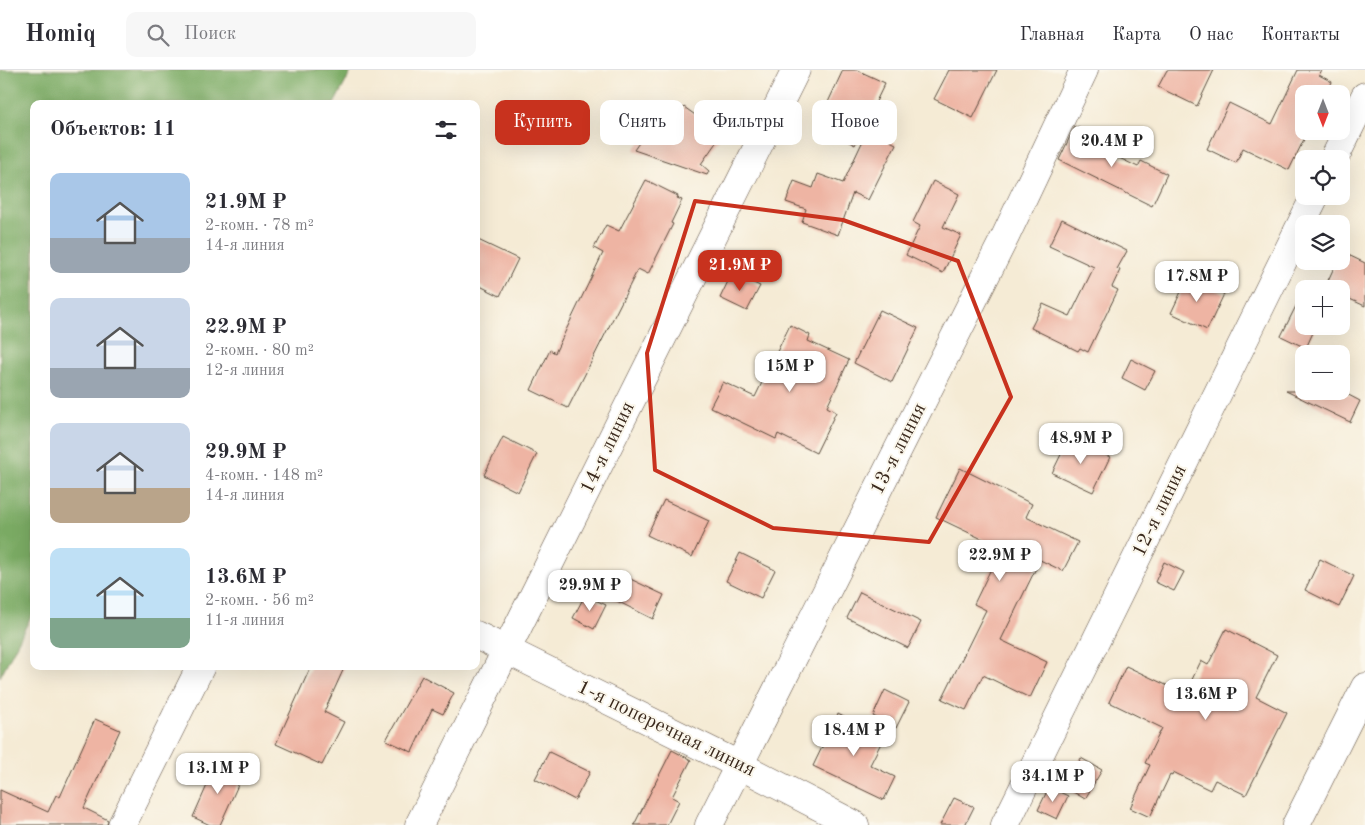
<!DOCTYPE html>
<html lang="ru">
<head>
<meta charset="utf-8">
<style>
	:root { --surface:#fff; --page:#f7f7f7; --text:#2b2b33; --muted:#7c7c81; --line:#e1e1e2; --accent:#c8321e }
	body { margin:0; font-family:"Old Standard TT",serif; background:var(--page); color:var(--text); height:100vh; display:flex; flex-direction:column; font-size:19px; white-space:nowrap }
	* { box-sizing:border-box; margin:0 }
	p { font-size:16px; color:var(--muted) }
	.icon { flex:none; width:28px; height:28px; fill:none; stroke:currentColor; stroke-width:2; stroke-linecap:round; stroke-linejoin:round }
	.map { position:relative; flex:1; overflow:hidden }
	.sheet { position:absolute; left:30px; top:30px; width:450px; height:570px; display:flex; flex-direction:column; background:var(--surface); border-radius:10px; box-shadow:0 5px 20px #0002 }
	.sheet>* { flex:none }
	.top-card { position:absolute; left:495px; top:30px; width:475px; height:45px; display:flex; gap:10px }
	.needle { width:32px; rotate:180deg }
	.buttons { position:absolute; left:1295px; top:15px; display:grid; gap:10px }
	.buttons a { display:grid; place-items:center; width:55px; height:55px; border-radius:10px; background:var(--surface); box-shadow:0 5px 20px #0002; font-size:25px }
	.price { position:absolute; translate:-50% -42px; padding:0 11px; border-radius:10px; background:#fff; color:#222; font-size:16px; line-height:32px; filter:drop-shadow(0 1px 2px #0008) }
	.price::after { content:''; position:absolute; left:50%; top:30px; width:15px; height:11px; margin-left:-8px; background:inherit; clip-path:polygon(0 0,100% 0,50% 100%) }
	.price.selected { background:var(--accent); color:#fff }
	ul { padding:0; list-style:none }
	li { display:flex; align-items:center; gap:15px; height:125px; padding:0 20px }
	li span { display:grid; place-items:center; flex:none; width:140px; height:100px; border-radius:10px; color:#555 }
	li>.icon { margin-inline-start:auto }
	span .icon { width:60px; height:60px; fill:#fffc; stroke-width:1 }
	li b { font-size:21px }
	h2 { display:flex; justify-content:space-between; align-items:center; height:60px; padding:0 20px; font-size:21px }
	.chip { padding:0 18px; border-radius:10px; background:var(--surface); box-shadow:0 5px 20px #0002; font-size:18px; line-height:45px }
	.chip.selected { background:var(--accent); color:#fff }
	header { display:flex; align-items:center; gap:30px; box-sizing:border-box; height:70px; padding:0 25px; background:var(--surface); border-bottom:1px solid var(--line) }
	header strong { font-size:24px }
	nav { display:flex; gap:28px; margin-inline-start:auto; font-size:18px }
	.search { width:350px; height:45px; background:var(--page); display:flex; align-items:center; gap:12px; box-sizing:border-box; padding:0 18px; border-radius:10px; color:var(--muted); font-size:19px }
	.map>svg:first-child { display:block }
	.forest { fill:#7aaa64; stroke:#5a6a41 }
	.building { fill:#eeb4a3 }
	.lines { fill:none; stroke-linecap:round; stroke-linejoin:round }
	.minor-casing { stroke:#574739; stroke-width:29 }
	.minor { stroke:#fff; stroke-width:28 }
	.marked { fill:none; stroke:#c8321e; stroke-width:4; stroke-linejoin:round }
	.labels { text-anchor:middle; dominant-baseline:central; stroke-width:4; stroke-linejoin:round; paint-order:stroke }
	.street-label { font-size:20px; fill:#3b2a1e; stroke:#fbf7ec }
</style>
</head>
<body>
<header>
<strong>Homiq</strong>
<div class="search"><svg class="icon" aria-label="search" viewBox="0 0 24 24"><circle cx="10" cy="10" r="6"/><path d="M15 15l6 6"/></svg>Поиск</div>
<nav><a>Главная</a><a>Карта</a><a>О нас</a><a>Контакты</a></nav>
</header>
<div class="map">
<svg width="1365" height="755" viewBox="0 0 1365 755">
	<rect width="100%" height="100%" fill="#fbf7ec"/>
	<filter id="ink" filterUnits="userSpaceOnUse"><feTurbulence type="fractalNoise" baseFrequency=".02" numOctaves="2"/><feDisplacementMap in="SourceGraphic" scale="10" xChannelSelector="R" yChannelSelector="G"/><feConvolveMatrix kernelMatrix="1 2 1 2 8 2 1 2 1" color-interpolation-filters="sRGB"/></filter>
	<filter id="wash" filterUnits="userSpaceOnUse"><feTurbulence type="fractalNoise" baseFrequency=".0096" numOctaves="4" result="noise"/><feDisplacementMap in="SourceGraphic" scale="20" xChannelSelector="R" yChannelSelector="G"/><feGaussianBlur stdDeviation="1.12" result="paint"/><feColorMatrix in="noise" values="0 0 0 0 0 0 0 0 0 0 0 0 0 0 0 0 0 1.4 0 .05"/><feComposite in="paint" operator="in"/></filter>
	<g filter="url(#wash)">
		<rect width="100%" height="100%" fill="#f5ebd5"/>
		<polygon class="forest" points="0,0 352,0 334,34 34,34 34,541 0,607"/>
		<g id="blocks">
			<g class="building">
				<polygon points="843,0 857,0 885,13 855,75 817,56"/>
				<polygon points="949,0 997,0 973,48 934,29"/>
				<polygon points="1167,0 1214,0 1197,36 1158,17"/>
				<polygon points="1298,0 1322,0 1319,5 1332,12 1326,24 1304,24 1304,61 1308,61 1289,100 1243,78 1236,93 1207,79 1229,33 1272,54"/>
				<polygon points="684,37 722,64 701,94 709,101 707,105 634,80 650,57 663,67"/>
				<polygon points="1075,56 1094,65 1090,74 1138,97 1141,91 1167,104 1152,136 1059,90"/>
				<polygon points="868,60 896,74 868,130 853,123 838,165 802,152 806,139 786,132 794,111 813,118 818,104 843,113"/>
				<polygon points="646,110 678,126 677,128 682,130 671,153 673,154 648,204 638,199 568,338 531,320 550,280 555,283 603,183 594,178 606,155 619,161"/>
				<polygon points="933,111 959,124 943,157 961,165 943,203 906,185 920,156 913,152"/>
				<polygon points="1062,149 1127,181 1117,199 1120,200 1112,217 1118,220 1088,282 1080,278 1078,281 1031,258 1043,234 1070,246 1094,197 1049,176"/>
				<polygon points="476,169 518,189 500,226 476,214"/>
				<polygon points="1342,182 1365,193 1365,236 1341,225 1341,219 1329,219 1325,217 1337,191 1341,191"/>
				<polygon points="732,203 760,216 747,241 720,228"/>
				<polygon points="1188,207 1224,224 1207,260 1171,243"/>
				<polygon points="1297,234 1304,237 1304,256 1316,256 1306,278 1281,266"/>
				<polygon points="880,240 918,258 892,312 854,293"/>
				<polygon points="790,255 810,265 808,271 849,290 827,337 836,342 816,383 778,364 776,369 710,337 723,312 755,327"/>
				<polygon points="1131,289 1155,301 1145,320 1122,308"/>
				<polygon points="1286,321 1341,321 1360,331 1350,352"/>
				<polygon points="503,367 537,384 518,422 484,405"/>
				<polygon points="1069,368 1110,387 1093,422 1052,403"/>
				<polygon points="960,398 1032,434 1026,447 1078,472 1063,501 1040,490 1001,570 1047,592 1030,628 983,605 966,640 942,629 986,540 974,534 1001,478 936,447"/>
				<polygon points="664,430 709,451 692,487 647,465"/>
				<polygon points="740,483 775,500 761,528 726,511"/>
				<polygon points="1320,489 1354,506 1339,537 1305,520"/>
				<polygon points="1164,492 1184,502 1174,521 1155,512"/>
				<polygon points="620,504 664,525 653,549 609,527"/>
				<polygon points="860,522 921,552 908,578 847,548"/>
				<polygon points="585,525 606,535 594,559 573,548"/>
				<polygon points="1226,559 1277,585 1256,627 1287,643 1246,725 1215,710 1210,720 1173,702 1172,706 1170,705 1150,747 1130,738 1150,695 1145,693 1162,658 1109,632 1126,596 1185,624 1201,591 1208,595"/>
				<polygon points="311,596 345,596 324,642 344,652 322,695 276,674"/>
				<polygon points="422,606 454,623 443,644 432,639 412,682 386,670"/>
				<polygon points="885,620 909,632 896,658 873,646"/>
				<polygon points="838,644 884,667 870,695 895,707 884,730 813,696"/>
				<polygon points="95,649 120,660 84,738 108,750 107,755 0,755 0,720 48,742 56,725 60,727"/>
				<polygon points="672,680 691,690 672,727 679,731 667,755 634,755"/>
				<polygon points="549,682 590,702 575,730 535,709"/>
				<polygon points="1081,688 1102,700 1085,729 1065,717"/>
				<polygon points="217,693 243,704 220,755 210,755 193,747"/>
				<polygon points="1049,717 1068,726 1057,749 1038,740"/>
				<polygon points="954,728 974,737 965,755 940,755"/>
			</g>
		</g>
	</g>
	<g filter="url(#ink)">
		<use href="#blocks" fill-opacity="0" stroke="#574739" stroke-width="1"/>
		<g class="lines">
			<defs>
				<g id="minor">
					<polyline points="1334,89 1365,26"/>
					<polyline points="476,565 739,695 855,755"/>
					<polyline points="122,755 201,596"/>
					<polyline points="419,755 796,0"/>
					<polyline points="709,755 1005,167 1084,0"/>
					<polyline points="1005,755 1315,126"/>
					<polyline points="1296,755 1365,617"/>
				</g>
			</defs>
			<use href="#minor" class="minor-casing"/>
			<use href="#minor" class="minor"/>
		</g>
	</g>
	<path class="marked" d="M695,131L843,150L958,191L1011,327L929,472L773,458L655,400L647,283Z"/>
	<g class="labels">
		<g class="street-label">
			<text transform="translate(608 378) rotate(-64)">14-я линия</text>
			<text transform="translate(899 379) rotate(-63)">13-я линия</text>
			<text transform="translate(1160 441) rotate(-64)">12-я линия</text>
			<text transform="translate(666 659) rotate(26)">1-я поперечная линия</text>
		</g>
	</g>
</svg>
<div class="buttons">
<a><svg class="needle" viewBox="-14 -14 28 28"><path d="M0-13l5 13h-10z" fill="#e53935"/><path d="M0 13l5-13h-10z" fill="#7c7c81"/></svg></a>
<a><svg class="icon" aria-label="locate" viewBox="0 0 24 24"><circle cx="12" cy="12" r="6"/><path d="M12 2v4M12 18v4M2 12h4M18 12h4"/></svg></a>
<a><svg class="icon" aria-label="layers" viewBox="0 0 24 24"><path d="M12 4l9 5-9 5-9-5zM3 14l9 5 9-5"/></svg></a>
<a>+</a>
<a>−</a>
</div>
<b class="price" style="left:1112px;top:98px">20.4M ₽</b>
<b class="price selected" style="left:740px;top:222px">21.9M ₽</b>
<b class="price" style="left:1197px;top:233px">17.8M ₽</b>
<b class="price" style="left:790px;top:323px">15M ₽</b>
<b class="price" style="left:1081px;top:395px">48.9M ₽</b>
<b class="price" style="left:1000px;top:512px">22.9M ₽</b>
<b class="price" style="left:590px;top:542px">29.9M ₽</b>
<b class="price" style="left:1206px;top:651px">13.6M ₽</b>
<b class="price" style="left:854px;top:687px">18.4M ₽</b>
<b class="price" style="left:218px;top:725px">13.1M ₽</b>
<b class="price" style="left:1053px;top:733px">34.1M ₽</b>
<div class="top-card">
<a class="chip selected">Купить</a>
<a class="chip">Снять</a>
<a class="chip">Фильтры</a>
<a class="chip">Новое</a>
</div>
<section class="sheet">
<h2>Объектов: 11<svg class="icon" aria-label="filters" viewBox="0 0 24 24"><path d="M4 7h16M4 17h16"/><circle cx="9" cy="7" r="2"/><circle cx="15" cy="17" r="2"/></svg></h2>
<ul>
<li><span style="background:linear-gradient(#a9c7e8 65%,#9aa5b1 0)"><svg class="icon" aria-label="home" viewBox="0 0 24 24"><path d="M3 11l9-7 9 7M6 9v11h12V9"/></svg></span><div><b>21.9M ₽</b><p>2-комн. · 78 m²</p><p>14-я линия</p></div></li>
<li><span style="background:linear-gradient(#c9d6e8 70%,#9aa5b1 0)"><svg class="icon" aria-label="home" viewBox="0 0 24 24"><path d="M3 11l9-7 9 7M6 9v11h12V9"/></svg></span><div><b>22.9M ₽</b><p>2-комн. · 80 m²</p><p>12-я линия</p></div></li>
<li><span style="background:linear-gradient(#c9d6e8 65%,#b9a48a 0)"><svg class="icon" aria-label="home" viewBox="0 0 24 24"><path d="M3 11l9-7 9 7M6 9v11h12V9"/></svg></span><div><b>29.9M ₽</b><p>4-комн. · 148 m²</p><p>14-я линия</p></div></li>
<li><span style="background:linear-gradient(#bfe0f5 70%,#7fa58c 0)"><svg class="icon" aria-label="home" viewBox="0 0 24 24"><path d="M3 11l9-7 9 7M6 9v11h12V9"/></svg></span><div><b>13.6M ₽</b><p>2-комн. · 56 m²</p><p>11-я линия</p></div></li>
</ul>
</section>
</div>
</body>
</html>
